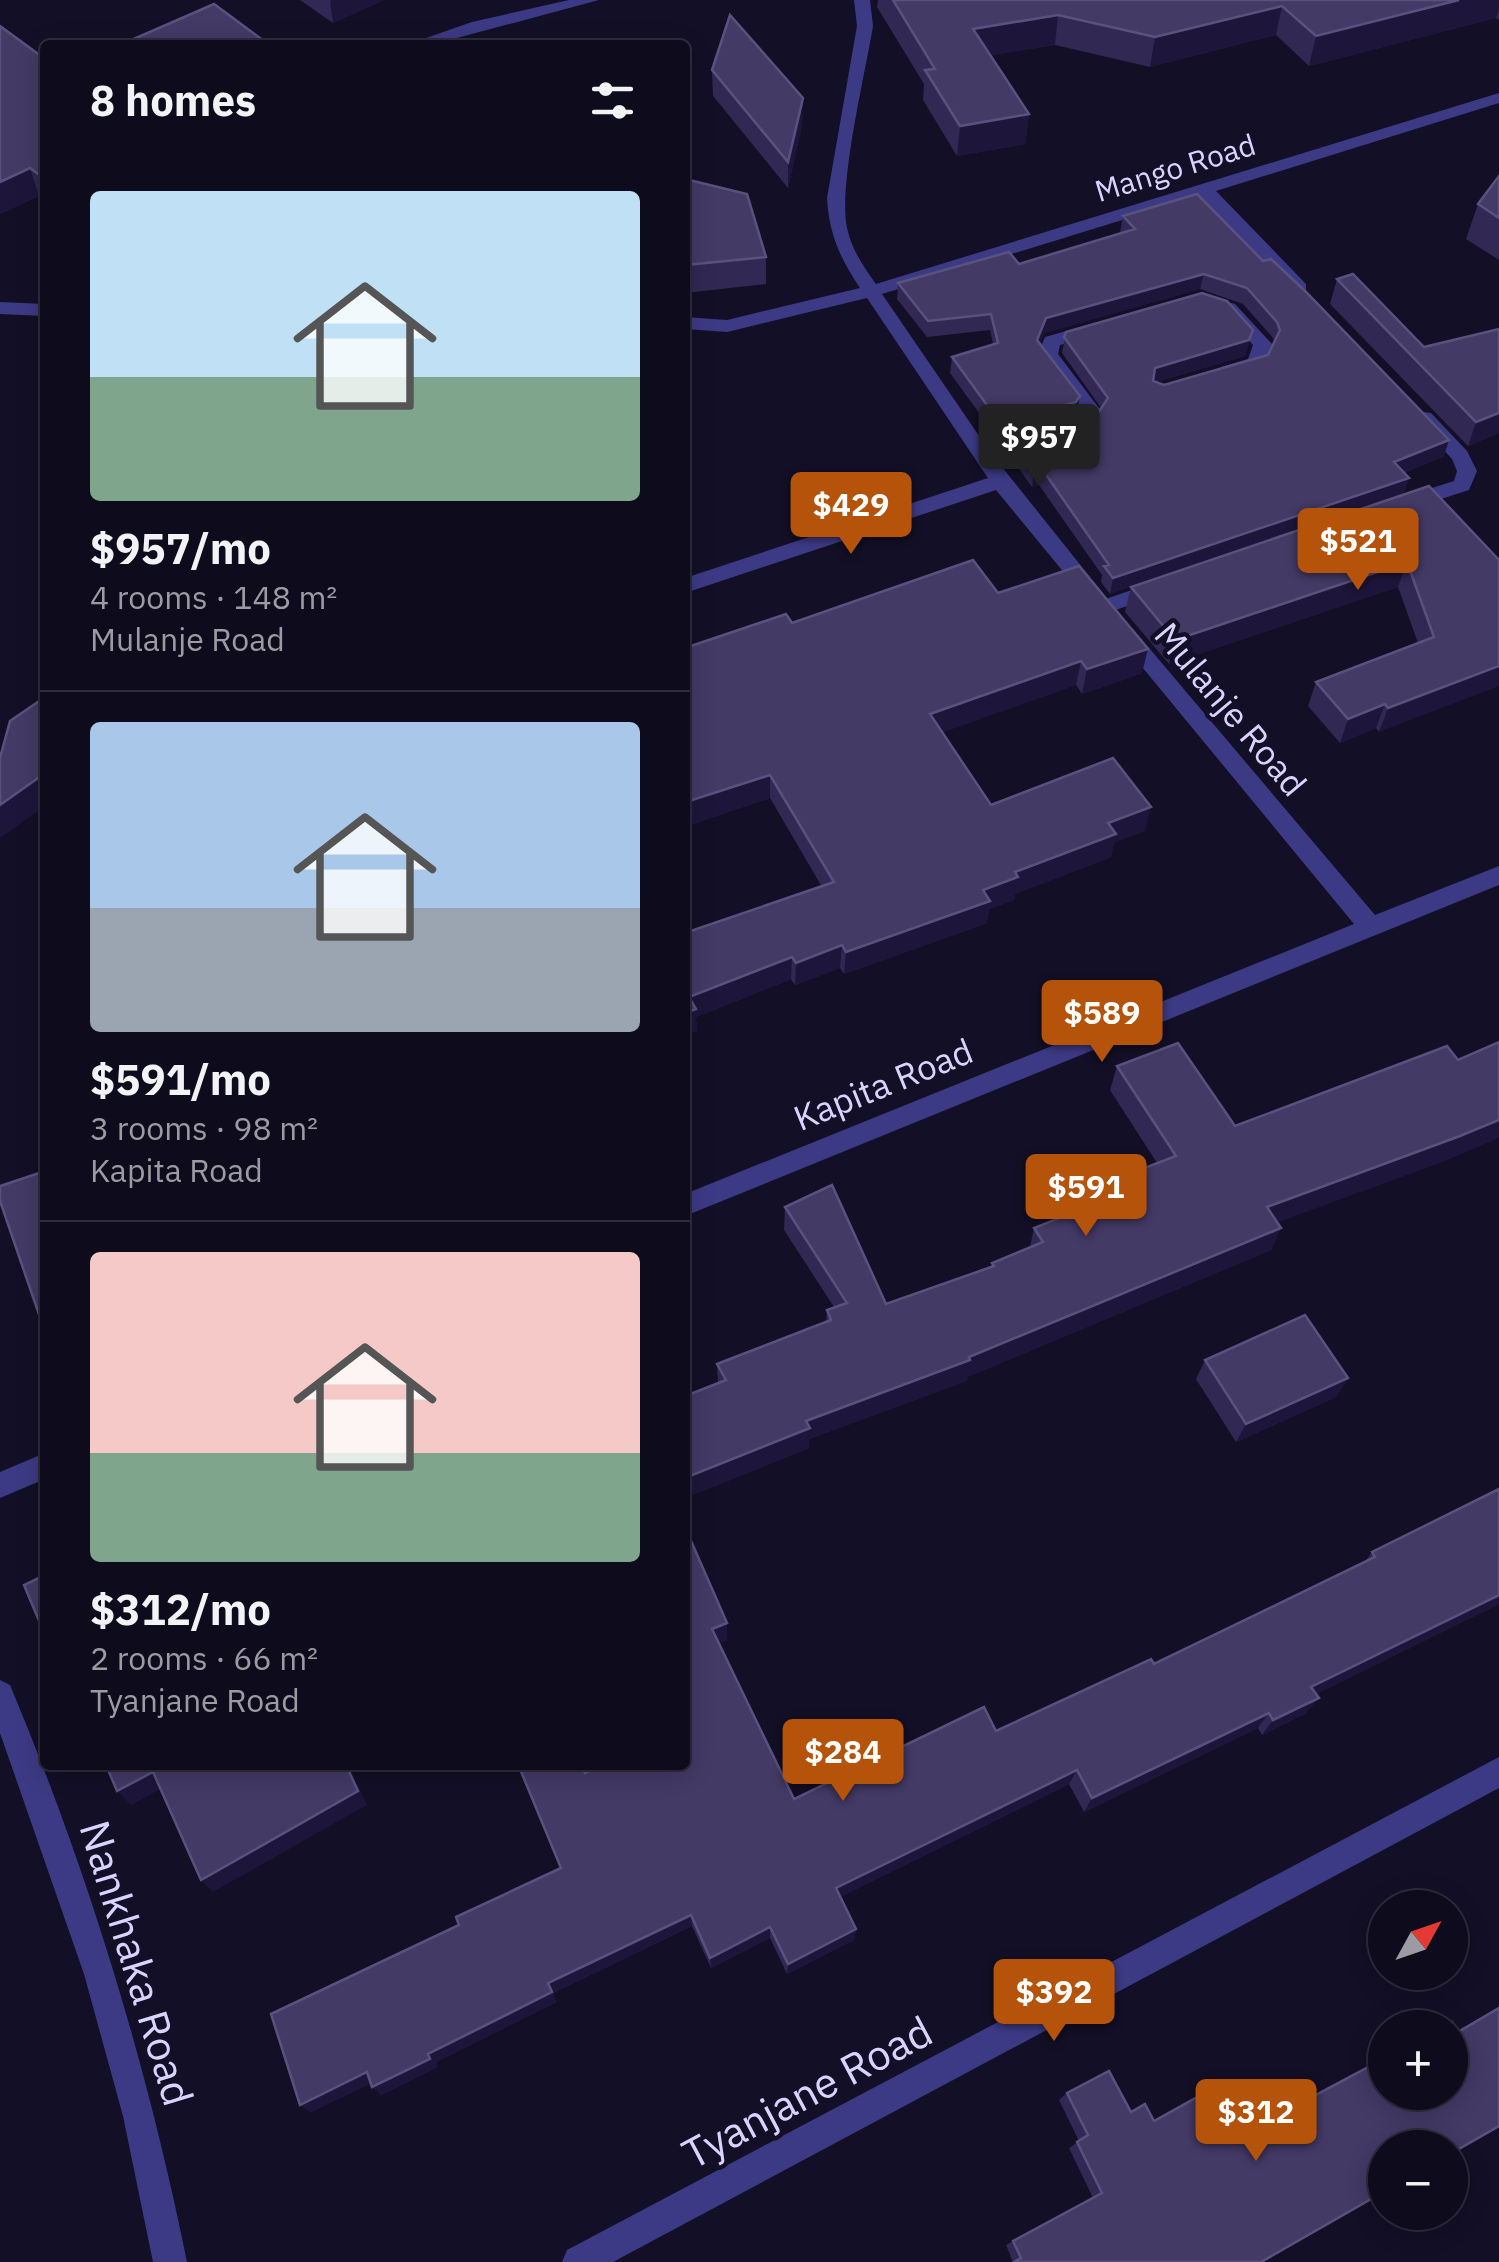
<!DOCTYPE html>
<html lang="en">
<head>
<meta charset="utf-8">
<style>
	:root { --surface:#0e0b1c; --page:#1c1929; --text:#f1f3f6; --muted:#9b9ba3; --line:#2e2b3b; --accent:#b45309 }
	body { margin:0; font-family:"IBM Plex Sans",sans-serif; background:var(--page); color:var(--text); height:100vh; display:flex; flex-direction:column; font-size:38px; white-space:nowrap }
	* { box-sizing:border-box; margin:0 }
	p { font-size:32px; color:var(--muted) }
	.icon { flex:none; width:55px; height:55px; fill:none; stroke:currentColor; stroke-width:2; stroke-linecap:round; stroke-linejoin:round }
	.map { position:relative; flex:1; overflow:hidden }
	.side { position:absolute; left:40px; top:40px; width:650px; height:1730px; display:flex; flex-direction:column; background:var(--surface); border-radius:10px; box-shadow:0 5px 25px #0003,0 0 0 2px var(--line) }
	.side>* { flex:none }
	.needle { width:65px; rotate:50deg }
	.fabs { position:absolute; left:1368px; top:1890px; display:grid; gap:20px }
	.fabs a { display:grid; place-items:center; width:100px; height:100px; border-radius:50%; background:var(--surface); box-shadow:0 5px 25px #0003,0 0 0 2px var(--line); font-size:50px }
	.price { position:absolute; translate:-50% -85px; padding:0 22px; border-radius:10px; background:var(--accent); color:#fff; font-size:32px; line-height:65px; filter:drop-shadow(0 2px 5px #0008) }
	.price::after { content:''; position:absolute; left:50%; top:60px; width:30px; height:22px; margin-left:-15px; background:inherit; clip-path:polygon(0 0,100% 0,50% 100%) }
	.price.active { background:#222; color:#fff }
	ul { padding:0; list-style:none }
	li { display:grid; align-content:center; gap:20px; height:530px; padding:0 50px }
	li+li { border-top:2px solid var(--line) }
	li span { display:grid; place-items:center; height:310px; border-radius:10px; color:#555 }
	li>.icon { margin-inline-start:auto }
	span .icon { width:180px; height:180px; fill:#fffc; stroke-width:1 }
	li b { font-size:42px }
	h2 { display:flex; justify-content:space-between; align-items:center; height:120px; padding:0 50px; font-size:42px }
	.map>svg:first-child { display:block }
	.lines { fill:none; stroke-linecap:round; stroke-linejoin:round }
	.minor { fill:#3d3a85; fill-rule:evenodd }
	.wall { fill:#312854 }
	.shaded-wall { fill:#1d163a }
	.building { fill:#433a66; stroke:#5a527e; stroke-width:2.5 }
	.labels { text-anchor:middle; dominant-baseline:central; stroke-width:9; stroke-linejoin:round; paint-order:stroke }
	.far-street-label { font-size:30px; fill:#d9d4ff; stroke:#130f26 }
	.street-label { font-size:35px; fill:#d9d4ff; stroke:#130f26 }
	.near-street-label { font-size:42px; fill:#d9d4ff; stroke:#130f26 }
</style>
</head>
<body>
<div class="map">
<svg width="1499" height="2262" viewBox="0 0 1499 2262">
	<rect width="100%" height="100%" fill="#130f26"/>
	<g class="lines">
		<g class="minor">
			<polygon points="569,0 599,0 431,45 406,45 472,22"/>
			<path d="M854,0H870L873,26C865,75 838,185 847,228C852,250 863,266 876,284L1499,93V103L1216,191L1306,284V292H1292L1200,196L882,294L986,446L1076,421L1082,412L1038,354L1045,337L1098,322L1105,324V332L1060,345L1058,354L1102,412L1090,431L994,457L1098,587L1101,592L1098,597H1084L996,490L685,593V578L988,478L867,298L727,332L685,329V317L727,320L860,288C840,258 829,234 827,198L857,26Z"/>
			<polygon points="0,302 45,304 45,316 0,314"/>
			<polygon points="1228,302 1235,304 1272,344 1263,367 1228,377 1221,375 1221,367 1248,359 1253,345 1219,308"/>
			<polygon points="1424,412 1431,413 1467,451 1477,471 1469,490 1404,511 1394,504 1397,499 1454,481 1457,471 1452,459 1414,418"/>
			<polygon points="1158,581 1168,588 1165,593 1104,614 1094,607 1097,602"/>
			<polygon points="1126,626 1133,629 1375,915 1499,866 1499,885 685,1216 685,1194 1354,924 1119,639 1115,634"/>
			<polygon points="45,1453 45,1479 0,1498 0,1472"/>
			<path d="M0,1680L10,1685C88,1871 147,2064 187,2262H153L123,2116L84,1974L0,1733Z"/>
			<polygon points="1499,1757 1499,1788 613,2262 562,2262 567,2250"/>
		</g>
	</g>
	<g class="wall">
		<polygon points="300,0 384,0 333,23"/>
		<polygon points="878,0 1499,0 1499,20 1496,18 1309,66 1276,35 1150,67 1055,45 991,55 1029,114 1025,144 957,156 923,100 924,84 877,7"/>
		<polygon points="45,59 45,200 39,196 0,214"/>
		<polygon points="712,70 802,125 788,188 713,96"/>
		<polygon points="1499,176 1499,260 1466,239 1478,204"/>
		<polygon points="685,179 766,257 766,284 685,293"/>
		<polygon points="1197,194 1444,456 1110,594 1101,582 1102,575 1039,485 1032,487 1010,456 1012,441 1094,419 1101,408 1062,353 1066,332 1253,330 1245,356 1156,382 1164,385 1268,355 1274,341 1273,338 1243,304 1200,289 1044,333 1040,344 1077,412 1074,418 998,439 950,373 952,357 993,344 990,330 927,337 897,299 898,283 1019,264 1121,233 1120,232 1123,216"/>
		<polygon points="1337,279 1424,347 1499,329 1499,433 1468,446 1330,304"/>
		<polygon points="1429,486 1499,560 1379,732 1376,728 1340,743 1308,706 1316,682 1418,643 1398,587 1169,664 1125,612 1131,587"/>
		<polygon points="998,593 1142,673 1082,694 1076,685 942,732 991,805 1145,831 1114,842 1111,857 1015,894 1014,900 989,909 987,923 844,974 840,968 795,985 791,979 696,1017 697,1031 685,1035 685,933 822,887 770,798 687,826 685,822 685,648 792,623"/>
		<polygon points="1117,1066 1235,1126 1447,1160 1277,1222 1281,1228 1271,1250 967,1377 966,1381 809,1439 809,1448 685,1498 685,1396 718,1383 717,1364 826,1322 827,1310 834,1307 784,1230 785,1207 886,1304 991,1267 992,1263 1030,1247 1034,1228 1118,1194 1124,1176 1157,1163 1110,1090"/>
		<polygon points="1205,1360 1348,1378 1336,1397 1236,1442 1196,1379"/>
		<polygon points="1499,1489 1499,1604 1316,1694 1306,1713 1262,1735 1258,1728 1084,1812 1069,1784 840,1897 856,1929 854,1940 787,1974 770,1938 711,1968 692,1926 553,1993 556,2002 436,2062 437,2067 381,2095 371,2083 311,2112 300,2105 459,1925 560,1868 585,1773 685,1765 685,1527 727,1623 727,1640 719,1643 794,1799 996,1731 1154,1664 1364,1563 1372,1552"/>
		<polygon points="1499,2007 1499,2126 1013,2262 1006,2245 1093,2198 1069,2148 1079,2141 1059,2100 1067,2093 1226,2143 1457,2031"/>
	</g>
	<g class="shaded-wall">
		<polygon points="332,0 384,0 333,23 330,1"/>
		<polygon points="1459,0 1499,0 1499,9 1496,18 1309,66 1316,36"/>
		<polygon points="1282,6 1276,35 1150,67 1155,37"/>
		<polygon points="1058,15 1055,45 971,59 973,29"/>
		<polygon points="803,98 802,125 788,188 788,162"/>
		<polygon points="1029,114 1025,144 957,156 960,126"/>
		<polygon points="30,168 39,196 0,214 0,182"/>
		<polygon points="1204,274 1200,289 1044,333 1035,356 1037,340 1046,318"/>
		<polygon points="1253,330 1245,356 1152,383 1155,368"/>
		<polygon points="1080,396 1077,412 1074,418 998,439 1000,423"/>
		<polygon points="1499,413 1499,433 1468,446 1476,422"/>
		<polygon points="1449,440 1444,456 1389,478 1394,462"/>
		<polygon points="1042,469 1039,485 1032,487 1034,471"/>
		<polygon points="1409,478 1404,494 1110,594 1113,578"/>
		<polygon points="1407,562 1398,587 1169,664 1175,640"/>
		<polygon points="1148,649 1142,673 1082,694 1087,669"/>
		<polygon points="1081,661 1076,685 927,738 930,714"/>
		<polygon points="1499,666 1499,686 1379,732 1388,708"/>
		<polygon points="1385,704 1376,728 1340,743 1348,719"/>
		<polygon points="45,773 45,806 0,838 0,805"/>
		<polygon points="770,775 770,798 687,826 686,802"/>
		<polygon points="1151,807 1145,831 1114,842 1111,857 1015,894 1014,900 989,909 987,923 844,974 846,952 983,890 1108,823"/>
		<polygon points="842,945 840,968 795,985 796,963"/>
		<polygon points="792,957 791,979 696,1017 697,1031 685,1035 685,1013 689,997"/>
		<polygon points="1499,1120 1499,1138 1447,1160 1257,1230 1267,1207"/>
		<polygon points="1281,1228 1271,1250 967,1377 966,1381 809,1439 809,1448 685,1498 685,1478 806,1421 969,1357"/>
		<polygon points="1348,1378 1336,1397 1236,1442 1246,1424"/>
		<polygon points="1499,1595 1499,1604 1299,1703 1311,1687"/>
		<polygon points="727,1623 727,1640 713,1646 712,1629"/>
		<polygon points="1319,1698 1306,1713 1262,1735 1273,1720"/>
		<polygon points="1269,1713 1258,1728 1084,1812 1092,1798"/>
		<polygon points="346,1765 348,1765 367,1805 213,1892 201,1880"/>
		<polygon points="1077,1770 1069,1784 834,1900 836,1888"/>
		<polygon points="153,1772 166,1786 131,1805 117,1791"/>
		<polygon points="691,1915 692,1926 553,1993 556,2002 436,2062 437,2067 381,2095 372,2087 548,1983"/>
		<polygon points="770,1927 770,1938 711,1968 710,1958"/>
		<polygon points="856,1929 854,1940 787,1974 788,1964"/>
		<polygon points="367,2072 377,2080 311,2112 300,2105"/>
	</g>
	<g class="building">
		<polygon points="893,0 1459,0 1316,36 1282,6 1155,37 1058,15 973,29 1029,114 960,126 925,70 935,69"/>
		<polygon points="214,4 264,41 255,45 120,45"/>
		<polygon points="730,15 803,98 788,162 712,70"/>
		<polygon points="0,26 45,59 45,179 30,168 0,182"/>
		<polygon points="1499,176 1499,218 1478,204"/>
		<polygon points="685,179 747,194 766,257 685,265"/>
		<polygon points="1197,194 1263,261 1271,259 1306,292 1449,440 1394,462 1409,478 1113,578 1104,566 1109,565 1042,469 1034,471 1012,441 1094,419 1108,398 1064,337 1066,332 1202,293 1227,301 1253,330 1249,340 1155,368 1153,381 1164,385 1268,355 1280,330 1277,322 1247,288 1204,274 1046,318 1037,340 1080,396 1076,402 1000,423 952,357 998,343 991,314 928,321 898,283 1009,252 1019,264 1135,229 1123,216"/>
		<polygon points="1353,274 1424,347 1499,329 1499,413 1476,422 1337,279"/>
		<polygon points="1429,486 1499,560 1499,666 1388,708 1385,704 1348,719 1316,682 1434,637 1407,562 1175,640 1131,587"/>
		<polygon points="973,560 998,593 1079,566 1148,649 1087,669 1081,661 930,714 991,805 1113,758 1151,807 1108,823 1116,834 1015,872 1018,877 983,890 990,901 846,952 842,945 796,963 792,957 689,997 696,1009 685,1013 685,933 834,882 770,775 686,802 685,800 685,648 786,614 792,623"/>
		<polygon points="45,697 45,773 0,805 0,758 10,721"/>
		<polygon points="1499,1042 1499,1120 1460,1136 1267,1207 1281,1228 969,1357 970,1360 806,1421 810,1428 685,1478 685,1396 726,1380 717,1364 831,1320 827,1310 847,1303 785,1207 832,1185 886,1304 994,1266 992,1263 1043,1242 1034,1228 1132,1189 1124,1176 1176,1156 1117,1066 1178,1043 1235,1126 1447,1046 1458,1060"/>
		<polygon points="45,1171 45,1332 0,1201 0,1186"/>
		<polygon points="1305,1315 1348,1378 1246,1424 1205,1360"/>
		<polygon points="1499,1489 1499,1595 1311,1687 1319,1698 1273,1720 1269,1713 1092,1798 1077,1770 836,1888 856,1929 788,1964 770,1927 710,1958 691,1915 548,1983 552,1992 428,2054 430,2059 372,2087 367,2072 300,2105 271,2014 459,1925 456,1917 561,1868 520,1769 528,1765 581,1765 585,1773 601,1765 685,1765 685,1527 727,1623 712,1629 794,1799 984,1707 996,1731 1151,1659 1154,1664 1375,1557 1372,1552"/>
		<polygon points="45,1575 45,1635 24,1585"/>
		<polygon points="106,1765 346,1765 358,1791 201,1880 153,1772 117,1791"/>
		<polygon points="1499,2008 1499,2126 1450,2154 1450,2148 1385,2148 1385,2191 1261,2262 1014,2262 1021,2258 1013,2241 1102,2193 1077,2142 1088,2135 1067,2093 1109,2071 1131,2112 1145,2104 1154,2121 1201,2095 1226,2143 1385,2058 1385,2092 1450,2092 1450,2028 1442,2028 1452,2022 1458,2032"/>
	</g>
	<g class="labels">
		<g class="far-street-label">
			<text transform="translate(1175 167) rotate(-17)">Mango Road</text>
		</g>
		<g class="street-label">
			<text transform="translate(1231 709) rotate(50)">Mulanje Road</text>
			<text transform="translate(883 1084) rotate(-22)">Kapita Road</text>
		</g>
		<g class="near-street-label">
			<text transform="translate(137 1963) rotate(73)">Nankhaka Road</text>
			<text transform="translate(807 2092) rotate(-28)">Tyanjane Road</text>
		</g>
	</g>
</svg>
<div class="fabs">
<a><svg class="needle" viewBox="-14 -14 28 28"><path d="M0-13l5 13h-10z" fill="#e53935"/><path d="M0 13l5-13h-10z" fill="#9b9ba3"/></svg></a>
<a>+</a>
<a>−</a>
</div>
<b class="price active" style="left:1039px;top:489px">$957</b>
<b class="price" style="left:851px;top:557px">$429</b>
<b class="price" style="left:1358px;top:593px">$521</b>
<b class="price" style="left:1102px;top:1065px">$589</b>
<b class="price" style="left:1086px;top:1239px">$591</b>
<b class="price" style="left:843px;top:1804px">$284</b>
<b class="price" style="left:1054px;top:2044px">$392</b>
<b class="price" style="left:1256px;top:2164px">$312</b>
<section class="side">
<h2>8 homes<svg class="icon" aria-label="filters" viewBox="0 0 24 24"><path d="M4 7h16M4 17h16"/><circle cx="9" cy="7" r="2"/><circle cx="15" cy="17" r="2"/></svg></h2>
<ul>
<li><span style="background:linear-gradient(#bfe0f5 60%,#7fa58c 0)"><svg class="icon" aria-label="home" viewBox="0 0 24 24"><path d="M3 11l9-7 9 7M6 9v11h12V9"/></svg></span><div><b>$957/mo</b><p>4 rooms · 148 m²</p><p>Mulanje Road</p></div></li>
<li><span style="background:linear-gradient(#a9c7e8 60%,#9aa5b1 0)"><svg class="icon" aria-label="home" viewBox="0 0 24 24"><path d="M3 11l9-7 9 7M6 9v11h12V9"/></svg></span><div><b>$591/mo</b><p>3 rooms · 98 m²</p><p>Kapita Road</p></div></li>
<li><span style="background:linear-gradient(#f6c9c9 65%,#7fa58c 0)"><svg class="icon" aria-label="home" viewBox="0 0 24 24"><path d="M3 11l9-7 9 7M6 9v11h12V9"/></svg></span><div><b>$312/mo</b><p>2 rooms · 66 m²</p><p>Tyanjane Road</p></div></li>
</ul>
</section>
</div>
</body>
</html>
